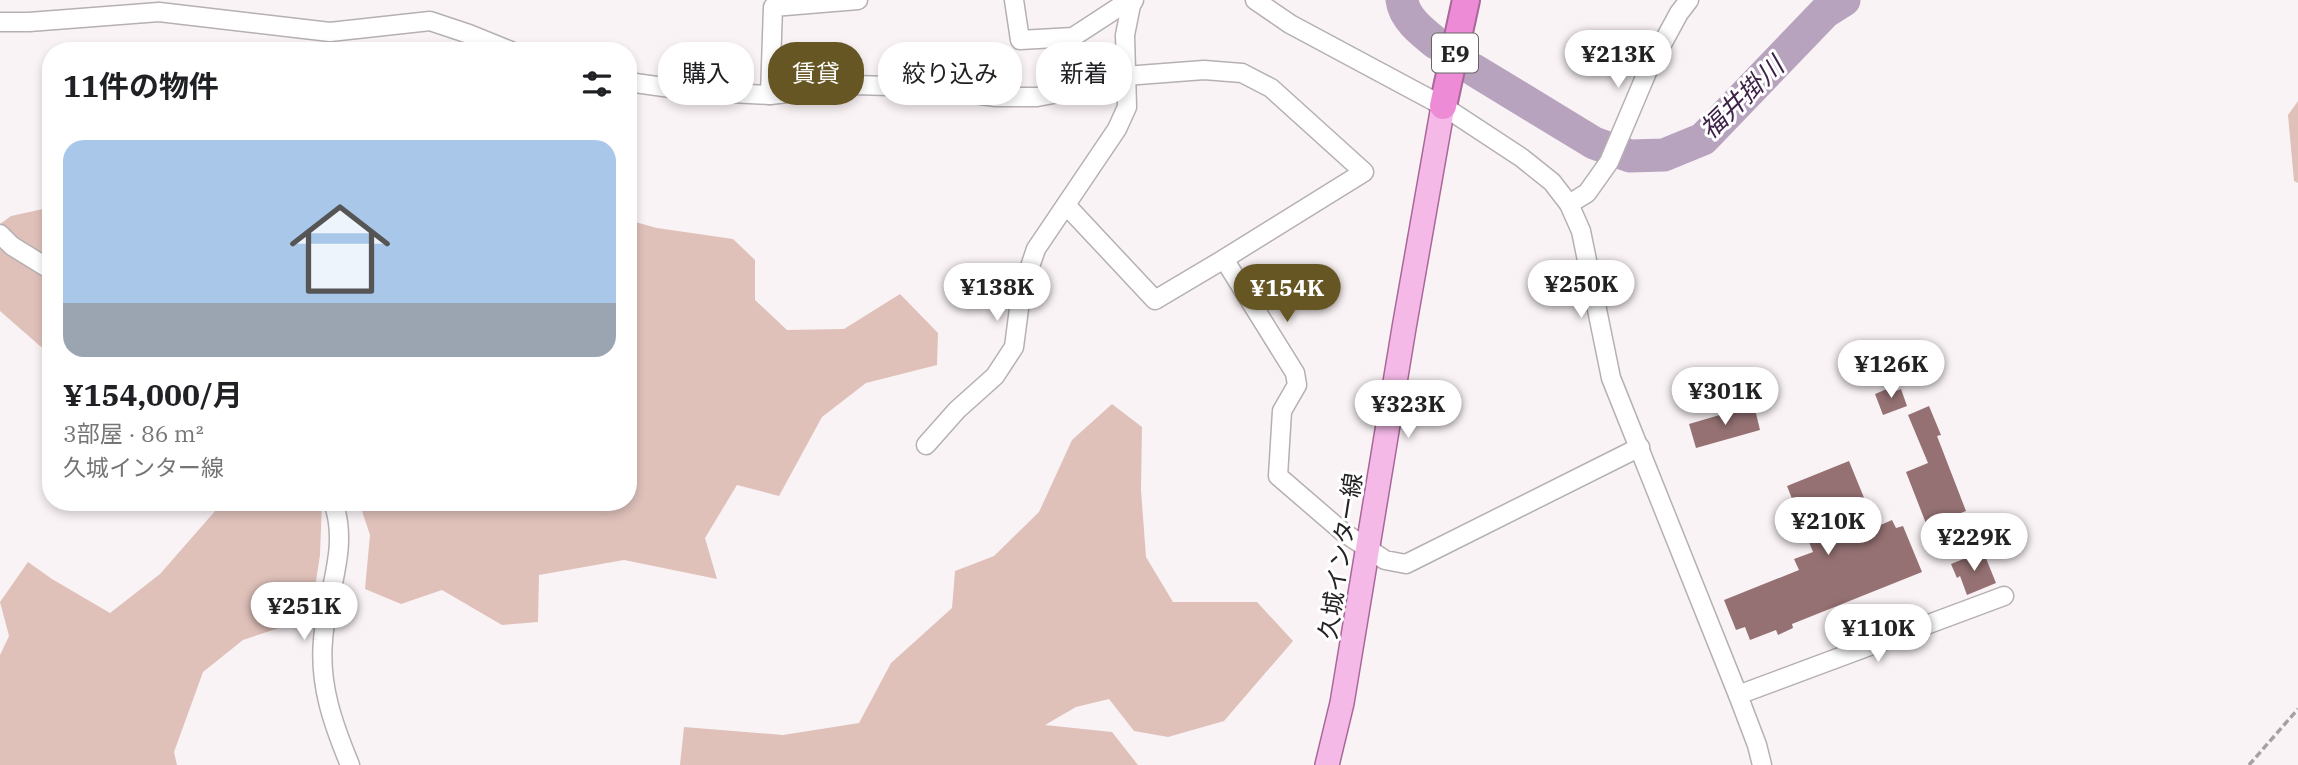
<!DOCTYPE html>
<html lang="ja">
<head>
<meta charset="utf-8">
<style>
	:root { --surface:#fff; --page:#f6f6f6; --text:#202124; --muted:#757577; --line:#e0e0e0; --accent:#665623 }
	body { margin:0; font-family:"IBM Plex Serif","Noto Sans JP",serif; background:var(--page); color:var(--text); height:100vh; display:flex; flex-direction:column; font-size:26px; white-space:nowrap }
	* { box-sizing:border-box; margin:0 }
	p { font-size:23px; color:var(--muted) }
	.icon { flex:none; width:38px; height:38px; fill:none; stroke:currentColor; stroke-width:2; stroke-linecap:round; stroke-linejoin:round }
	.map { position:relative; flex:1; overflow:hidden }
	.details { position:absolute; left:42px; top:42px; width:595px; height:469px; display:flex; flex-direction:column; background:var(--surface); border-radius:28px; box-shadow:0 4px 10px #0003 }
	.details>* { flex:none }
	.hud { position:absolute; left:658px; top:42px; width:665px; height:63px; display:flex; gap:14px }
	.price { position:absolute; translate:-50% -60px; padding:0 16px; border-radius:24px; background:#fff; color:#222; font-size:23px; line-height:46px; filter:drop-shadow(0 2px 4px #0008) }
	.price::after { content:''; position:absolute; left:50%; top:42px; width:21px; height:16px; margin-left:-10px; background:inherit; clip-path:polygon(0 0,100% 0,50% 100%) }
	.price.active { background:var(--accent); color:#fff }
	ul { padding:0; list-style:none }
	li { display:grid; align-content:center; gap:14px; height:371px; padding:0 21px }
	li+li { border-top:2px solid var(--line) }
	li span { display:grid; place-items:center; height:217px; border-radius:21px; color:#555 }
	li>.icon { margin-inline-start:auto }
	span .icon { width:126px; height:126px; fill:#fffc; stroke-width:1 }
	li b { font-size:30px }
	h2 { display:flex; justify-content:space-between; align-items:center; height:84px; padding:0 21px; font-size:30px }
	.tag { padding:0 24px; border-radius:28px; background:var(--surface); box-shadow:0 4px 10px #0003; font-size:24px; line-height:63px }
	.tag.active { background:var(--accent); color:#fff }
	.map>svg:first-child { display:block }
	.green { fill:#dfc1ba }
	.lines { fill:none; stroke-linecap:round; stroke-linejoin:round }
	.river { stroke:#b7a3be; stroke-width:33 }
	.building { fill:#957173 }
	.minor-casing { stroke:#b6b0b2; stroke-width:21 }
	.major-casing { stroke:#a86798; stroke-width:26 }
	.highway-casing { stroke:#a86798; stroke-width:30 }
	.path { stroke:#a5a0a2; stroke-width:3.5; stroke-dasharray:7 3.5; stroke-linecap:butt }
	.minor { stroke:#fff; stroke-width:18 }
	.major { stroke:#f5b9e7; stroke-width:23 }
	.highway { stroke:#ee8bd7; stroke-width:26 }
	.labels { text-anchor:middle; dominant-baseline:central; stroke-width:6; stroke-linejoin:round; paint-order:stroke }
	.shield { fill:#fff; stroke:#666566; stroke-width:2 }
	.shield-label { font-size:23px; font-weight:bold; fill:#252324 }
	.street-label { font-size:24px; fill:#252324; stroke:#fff }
	.water-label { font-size:26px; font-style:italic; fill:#3e2248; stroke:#fff }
</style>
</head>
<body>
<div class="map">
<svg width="2298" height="765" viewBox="0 0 2298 765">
	<rect width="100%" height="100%" fill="#faf3f5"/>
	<g class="green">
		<polygon points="2298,101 2298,183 2294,181 2288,115"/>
		<polygon points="51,196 51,352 40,346 0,311 0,224 11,216 43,209"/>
		<polygon points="628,220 657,228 733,239 755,260 755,300 787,330 844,329 900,294 938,333 937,365 866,383 822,417 779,496 737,485 705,538 717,579 624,560 539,575 538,622 502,625 442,590 401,604 365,589 370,535 359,502 628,502"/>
		<polygon points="1112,404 1142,427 1141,490 1146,557 1173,602 1257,602 1293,641 1224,721 1168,737 1134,731 1109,699 1076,707 1045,725 1112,732 1138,765 680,765 684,727 783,735 859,723 891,663 952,608 955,571 994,556 1039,512 1072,440"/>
		<polygon points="211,502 322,502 320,555 309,627 288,625 243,640 203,672 174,752 177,765 0,765 0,655 9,636 0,602 28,562 52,579 110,613 160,574 216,510"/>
	</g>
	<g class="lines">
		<g class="river">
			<path d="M1402,0C1404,18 1422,32 1436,43"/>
			<polyline points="1474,70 1594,143 1630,156 1664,155 1703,139 1825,12 1844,0"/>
		</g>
	</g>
	<g class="building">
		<polygon points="1894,386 1896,391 1901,389 1907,406 1883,415 1875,394"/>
		<polygon points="1754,405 1760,430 1696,448 1689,424"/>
		<polygon points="1929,406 1941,435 1937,436 1966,511 1927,526 1906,472 1928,463 1908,415"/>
		<polygon points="1849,461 1876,527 1892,520 1896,528 1903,526 1922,572 1792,624 1793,628 1778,635 1776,630 1750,640 1745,627 1736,630 1724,600 1799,570 1794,559 1813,552 1787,486"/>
		<polygon points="1983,551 1996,583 1967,595 1960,576 1957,578 1951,564"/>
	</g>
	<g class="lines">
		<defs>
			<g id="minor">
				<polyline points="1014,0 1020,40 1073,37 1119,7 1131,5"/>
				<polyline points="1255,0 1290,24 1443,106 1522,158 1552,182 1569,204 1581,231 1611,378 1738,695 1757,745 1762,765"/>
				<polyline points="0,22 29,22 159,12 330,32 430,21 469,34 511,51"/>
				<polyline points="628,82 692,91 770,95 855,85 922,87 996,97 1037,97 1091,87 1125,76 1204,70 1242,73 1271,88 1364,172 1224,259 1295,373 1297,385 1282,411 1278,476 1343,532 1385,560 1406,564 1640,447"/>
				<polyline points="770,95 773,7 858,0"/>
				<polyline points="1569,204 1587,193 1609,162 1648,70 1679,13 1689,0"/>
				<polyline points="1066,205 1155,300 1224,259"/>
				<polyline points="0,234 12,246 51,270"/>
				<polyline points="926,445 957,410 995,376 1014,347 1021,293 1036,249 1117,129 1127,107 1125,35 1131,5 1134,0"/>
				<path d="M333,502C350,548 326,594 323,640C319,685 333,724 350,765"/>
				<polyline points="1738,695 2004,596"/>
			</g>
			<polyline id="major" points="1327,765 1342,703 1404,328 1443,106"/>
			<polyline id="highway" points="1443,106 1466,0"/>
		</defs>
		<use href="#minor" class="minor-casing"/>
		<use href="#major" class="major-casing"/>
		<use href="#highway" class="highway-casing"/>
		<polyline class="path" points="2249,765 2298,709"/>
		<use href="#minor" class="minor"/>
		<use href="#major" class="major"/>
		<use href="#highway" class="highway"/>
	</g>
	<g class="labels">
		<rect class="shield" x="1432" y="33.5" width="46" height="39" rx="5"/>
		<g class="shield-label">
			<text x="1455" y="53">E9</text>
		</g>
		<g class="street-label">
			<text transform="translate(1340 556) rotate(-81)">久城インター線</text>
		</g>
		<g class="water-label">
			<text transform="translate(1741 97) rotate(-44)">福井掛川</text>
		</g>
	</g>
</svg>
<b class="price" style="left:1618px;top:90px">¥213K</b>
<b class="price" style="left:1581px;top:320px">¥250K</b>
<b class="price" style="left:997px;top:323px">¥138K</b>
<b class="price active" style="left:1287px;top:324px">¥154K</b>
<b class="price" style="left:1891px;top:400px">¥126K</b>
<b class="price" style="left:1725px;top:427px">¥301K</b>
<b class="price" style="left:1408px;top:440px">¥323K</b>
<b class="price" style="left:1828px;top:557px">¥210K</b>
<b class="price" style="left:1974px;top:573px">¥229K</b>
<b class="price" style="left:304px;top:642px">¥251K</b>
<b class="price" style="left:1878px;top:664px">¥110K</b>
<div class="hud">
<a class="tag">購入</a>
<a class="tag active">賃貸</a>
<a class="tag">絞り込み</a>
<a class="tag">新着</a>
</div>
<section class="details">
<h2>11件の物件<svg class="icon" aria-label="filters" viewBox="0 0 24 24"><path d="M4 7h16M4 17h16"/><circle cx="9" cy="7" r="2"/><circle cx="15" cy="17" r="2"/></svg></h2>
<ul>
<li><span style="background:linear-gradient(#a9c7e8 75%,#9aa5b1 0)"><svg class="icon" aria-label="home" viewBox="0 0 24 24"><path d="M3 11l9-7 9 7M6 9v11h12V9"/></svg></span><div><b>¥154,000/月</b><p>3部屋 · 86 m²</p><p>久城インター線</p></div></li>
</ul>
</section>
</div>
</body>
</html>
